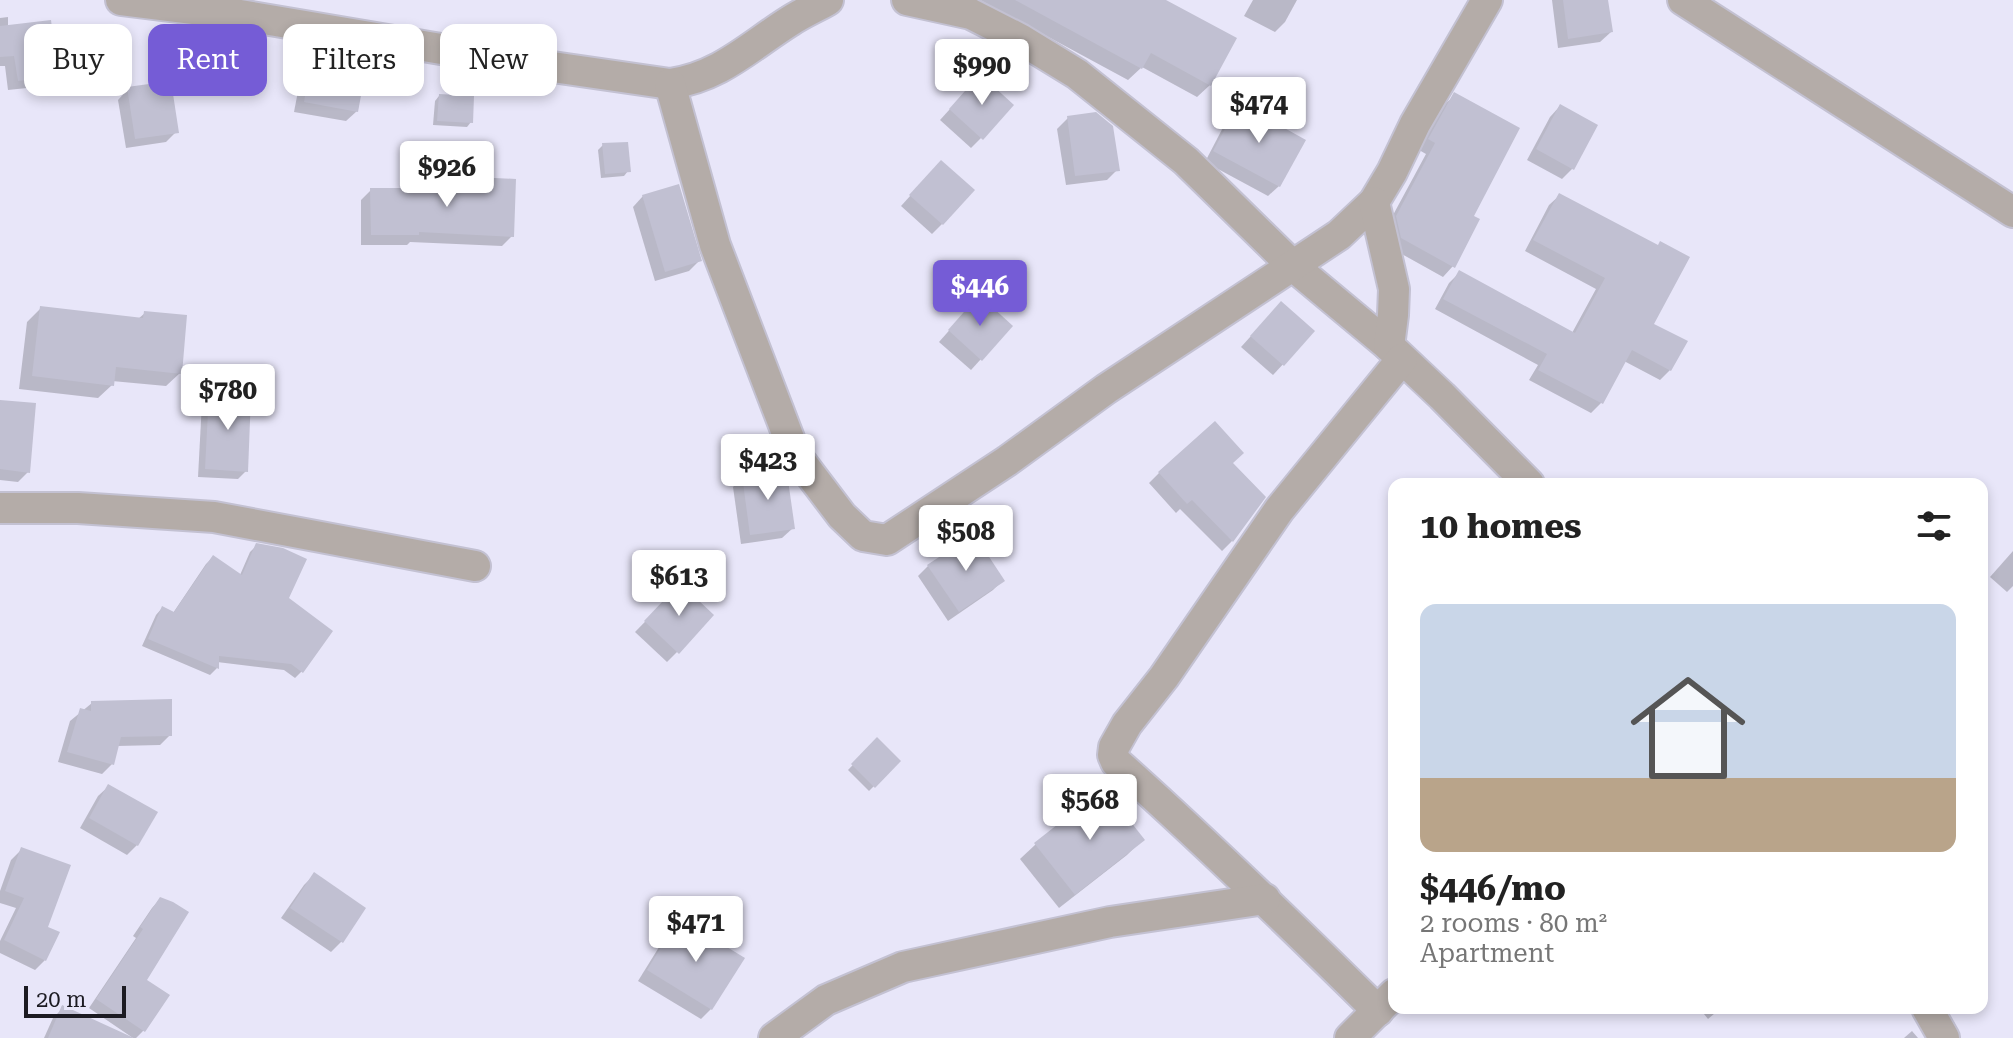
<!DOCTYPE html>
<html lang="en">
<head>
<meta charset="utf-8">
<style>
	:root { --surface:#fff; --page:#f2f2f2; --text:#222; --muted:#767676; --accent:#755cd6 }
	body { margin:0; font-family:"Roboto Serif",serif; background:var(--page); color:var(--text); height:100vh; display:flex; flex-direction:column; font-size:30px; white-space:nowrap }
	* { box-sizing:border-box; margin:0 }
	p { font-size:26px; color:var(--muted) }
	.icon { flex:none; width:44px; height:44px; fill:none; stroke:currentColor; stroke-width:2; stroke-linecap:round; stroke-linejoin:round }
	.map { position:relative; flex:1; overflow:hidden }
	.side { position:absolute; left:1388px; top:478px; width:600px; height:536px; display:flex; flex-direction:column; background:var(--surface); border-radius:16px; box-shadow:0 4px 12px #0003 }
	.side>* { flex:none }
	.top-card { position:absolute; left:24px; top:24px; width:760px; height:72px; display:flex; gap:16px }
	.scale { position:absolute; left:24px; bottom:20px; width:102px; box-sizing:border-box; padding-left:8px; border:4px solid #1c1b22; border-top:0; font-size:22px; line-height:28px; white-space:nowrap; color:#1c1b22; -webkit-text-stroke:6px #e8e6f9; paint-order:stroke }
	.price { position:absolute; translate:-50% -68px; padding:0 18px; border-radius:8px; background:#fff; color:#222; font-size:26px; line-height:52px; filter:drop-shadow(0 2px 4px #0008) }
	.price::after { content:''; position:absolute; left:50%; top:48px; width:24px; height:18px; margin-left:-12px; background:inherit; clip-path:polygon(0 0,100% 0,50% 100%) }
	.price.selected { background:var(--accent); color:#fff }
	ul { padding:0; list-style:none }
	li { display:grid; align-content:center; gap:16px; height:424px; padding:0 32px }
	li span { display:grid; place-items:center; height:248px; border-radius:16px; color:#555 }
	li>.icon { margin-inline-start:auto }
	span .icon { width:144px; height:144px; fill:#fffc; stroke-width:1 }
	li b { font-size:34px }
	h2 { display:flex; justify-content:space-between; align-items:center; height:96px; padding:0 32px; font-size:34px }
	.tag { padding:0 28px; border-radius:16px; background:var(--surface); box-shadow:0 4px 12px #0003; font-size:28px; line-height:72px }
	.tag.selected { background:var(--accent); color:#fff }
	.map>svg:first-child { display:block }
	.shadow { fill:#0003 }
	.building { fill:#c1c0d2 }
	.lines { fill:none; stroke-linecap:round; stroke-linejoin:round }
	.minor-casing { stroke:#c3c1d2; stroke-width:34 }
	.minor { stroke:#b4aca8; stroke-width:30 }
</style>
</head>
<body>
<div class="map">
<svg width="2013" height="1038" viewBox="0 0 2013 1038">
	<rect width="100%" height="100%" fill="#e8e6f9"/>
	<g class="shadow">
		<polygon points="980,0 1162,0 1210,85 1197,97 1142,67 1128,80"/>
		<polygon points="1253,0 1297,0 1285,22 1275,32 1244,16"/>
		<polygon points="1552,0 1606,0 1611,32 1600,42 1558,48"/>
		<polygon points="8,17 8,27 56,76 46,86 8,90 5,66 0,66 0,18"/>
		<polygon points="314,50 357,111 346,121 294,112 304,60"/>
		<polygon points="970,87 981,138 971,148 940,120"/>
		<polygon points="128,89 176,132 166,142 126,148 118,100"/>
		<polygon points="1455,95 1471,216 1453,266 1443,277 1391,248 1386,228 1426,154 1419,150 1444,105"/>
		<polygon points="439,96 471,122 467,127 433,125 435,101"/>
		<polygon points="1239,106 1279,186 1268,196 1205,162 1229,116"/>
		<polygon points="1560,106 1595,126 1572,169 1562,179 1527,160 1550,117"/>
		<polygon points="1068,118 1117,170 1107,180 1066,185 1057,129"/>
		<polygon points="603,145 628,171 624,176 601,178 598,150"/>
		<polygon points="931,173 942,224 932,234 901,206"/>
		<polygon points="454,178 512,236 502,246 410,242 407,245 361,245 361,200 371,190 444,188"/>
		<polygon points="1560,195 1670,370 1660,380 1624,361 1601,403 1591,413 1529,380 1538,365 1435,309 1449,283 1459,273 1572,333 1596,289 1525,251 1549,205"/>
		<polygon points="643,196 700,260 689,271 655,281 633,207"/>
		<polygon points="41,308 138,319 145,313 180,373 166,386 112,381 112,385 98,398 19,389 27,322"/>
		<polygon points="969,308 981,359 971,370 939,342"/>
		<polygon points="1271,314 1313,332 1273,375 1241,347"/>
		<polygon points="210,394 246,471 238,479 198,477 202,402"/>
		<polygon points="0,402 28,472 18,482 0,480"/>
		<polygon points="1231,464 1264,497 1232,541 1222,551 1180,509 1176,513 1149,483 1159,473"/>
		<polygon points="743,476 793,528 782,538 741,544 733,487"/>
		<polygon points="257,545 287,599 302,671 295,678 284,670 217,662 217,668 210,675 142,646 156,615 162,608 173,613 206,564 213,557 240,575 250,552"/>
		<polygon points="2013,551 2013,586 2007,592 1990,577"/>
		<polygon points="928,566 1003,580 993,590 948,621 918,576"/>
		<polygon points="680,586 677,652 667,662 635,632"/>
		<polygon points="92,703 170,735 160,745 117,746 112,764 102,774 58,762 70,721"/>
		<polygon points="877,740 899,761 869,791 848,770"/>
		<polygon points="109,786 137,845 127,855 80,828 98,796"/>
		<polygon points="1142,840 1127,855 1059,908 1020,859 1036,844"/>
		<polygon points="22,849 46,928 45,960 35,970 0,953 0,941 16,908 0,903 0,891 11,860"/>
		<polygon points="314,875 364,908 341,942 331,952 281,918 304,885"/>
		<polygon points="160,899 144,980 167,996 143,1031 136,1038 133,1038 89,1008 136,938 133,936 152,908"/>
		<polygon points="679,920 711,1009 701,1019 638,981 669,931"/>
		<polygon points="63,1008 95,1038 44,1038 53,1018"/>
		<polygon points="1699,1008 1721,1008 1708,1019"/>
		<polygon points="1912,1031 1918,1038 1904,1038"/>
	</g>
	<g class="building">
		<polygon points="1015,0 1166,0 1237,38 1211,86 1151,53 1142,69"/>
		<polygon points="1563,0 1608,0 1613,32 1568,39"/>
		<polygon points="51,20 58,76 18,81 14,56 0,57 0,26"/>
		<polygon points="313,47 368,57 358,112 304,102"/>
		<polygon points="980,74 1014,105 983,140 949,109"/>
		<polygon points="171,81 179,133 135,139 127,87"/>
		<polygon points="1454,92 1520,128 1474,216 1480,219 1455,268 1401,238 1396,216 1435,143 1428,139"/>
		<polygon points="439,94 474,96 473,123 437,121"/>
		<polygon points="1239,103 1306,140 1280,187 1213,151"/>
		<polygon points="1560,104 1598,125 1574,170 1536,149"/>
		<polygon points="1096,112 1113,126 1120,171 1075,176 1067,116"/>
		<polygon points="628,142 631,172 605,174 602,143"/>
		<polygon points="941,160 975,190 943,225 909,195"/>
		<polygon points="453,176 516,179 514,237 419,232 419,235 371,235 370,188 453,188"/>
		<polygon points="679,184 702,261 665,272 642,195"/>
		<polygon points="1559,193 1658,245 1660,241 1690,257 1654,324 1688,341 1671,371 1632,350 1603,404 1538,370 1547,354 1443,299 1459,270 1575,333 1605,278 1533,240"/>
		<polygon points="979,295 1013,326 982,361 948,330"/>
		<polygon points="1281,301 1315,331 1284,366 1250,336"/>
		<polygon points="40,306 143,318 144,311 187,315 182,374 116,367 114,386 32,376"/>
		<polygon points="209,392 251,395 248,472 205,469"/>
		<polygon points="0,400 36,403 30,473 0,469"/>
		<polygon points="1215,421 1244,453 1233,463 1266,497 1233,542 1192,500 1187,504 1158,472"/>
		<polygon points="784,469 787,473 795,529 750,535 742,475"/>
		<polygon points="974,534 1005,581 959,612 927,565"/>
		<polygon points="256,543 283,548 307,559 289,598 333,631 303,673 291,664 219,656 219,669 148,639 162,606 174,612 213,555 242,575"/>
		<polygon points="680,583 714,615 679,654 644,621"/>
		<polygon points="172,699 172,736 121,737 114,765 67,752 80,708 91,711 91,701"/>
		<polygon points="877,737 901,761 875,788 851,764"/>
		<polygon points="108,784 158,812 138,846 89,818"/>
		<polygon points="1104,788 1145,840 1075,895 1034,843"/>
		<polygon points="21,847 71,865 48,927 60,932 46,961 4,940 24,898 5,891"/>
		<polygon points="314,872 366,908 343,943 290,908"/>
		<polygon points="160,897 173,902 189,912 147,980 170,995 145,1032 96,999 143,929 140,927"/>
		<polygon points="679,918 745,958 712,1010 647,970"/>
		<polygon points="62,1005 134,1038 48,1038"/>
	</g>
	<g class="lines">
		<defs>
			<g id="minor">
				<path d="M121,0L234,14L518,62L670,84C720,77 750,46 790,21C802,13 816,7 828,0"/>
				<polyline points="907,0 971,14 1020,39 1077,74 1186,161 1293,266 1389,346 1442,396 1529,484"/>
				<polyline points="1683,0 2013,212"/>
				<polyline points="670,84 715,245 795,454 842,516 863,536 887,540 1007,461 1106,389 1339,235 1374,202 1392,172 1415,124 1487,0"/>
				<polyline points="1374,202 1394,289 1393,315 1389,346"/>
				<polyline points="0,508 78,508 214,517 475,566"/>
				<polyline points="1927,1008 1944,1038"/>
				<path d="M1378,1011C1292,926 1206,842 1116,762L1113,755L1114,747L1127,724L1164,677L1279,510L1402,359"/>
				<polyline points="774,1038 826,1000 903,967 1110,922 1265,899"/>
				<polyline points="1350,1038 1394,994"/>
			</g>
		</defs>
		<use href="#minor" class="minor-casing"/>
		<use href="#minor" class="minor"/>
	</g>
</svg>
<div class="scale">20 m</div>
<b class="price" style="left:982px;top:107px">$990</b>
<b class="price" style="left:1259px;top:145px">$474</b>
<b class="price" style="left:447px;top:209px">$926</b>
<b class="price selected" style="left:980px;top:328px">$446</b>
<b class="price" style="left:228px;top:432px">$780</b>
<b class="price" style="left:768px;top:502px">$423</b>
<b class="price" style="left:966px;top:573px">$508</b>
<b class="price" style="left:679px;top:618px">$613</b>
<b class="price" style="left:1090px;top:842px">$568</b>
<b class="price" style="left:696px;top:964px">$471</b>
<div class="top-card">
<a class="tag">Buy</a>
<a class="tag selected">Rent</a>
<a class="tag">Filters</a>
<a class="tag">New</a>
</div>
<section class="side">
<h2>10 homes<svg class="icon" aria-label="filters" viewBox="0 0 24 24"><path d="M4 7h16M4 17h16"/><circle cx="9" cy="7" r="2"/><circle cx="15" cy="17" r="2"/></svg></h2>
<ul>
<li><span style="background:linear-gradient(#c9d6e8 70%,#b9a48a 0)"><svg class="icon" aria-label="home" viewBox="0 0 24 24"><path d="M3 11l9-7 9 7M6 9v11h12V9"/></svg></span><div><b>$446/mo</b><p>2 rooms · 80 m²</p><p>Apartment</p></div></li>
</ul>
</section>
</div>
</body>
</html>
